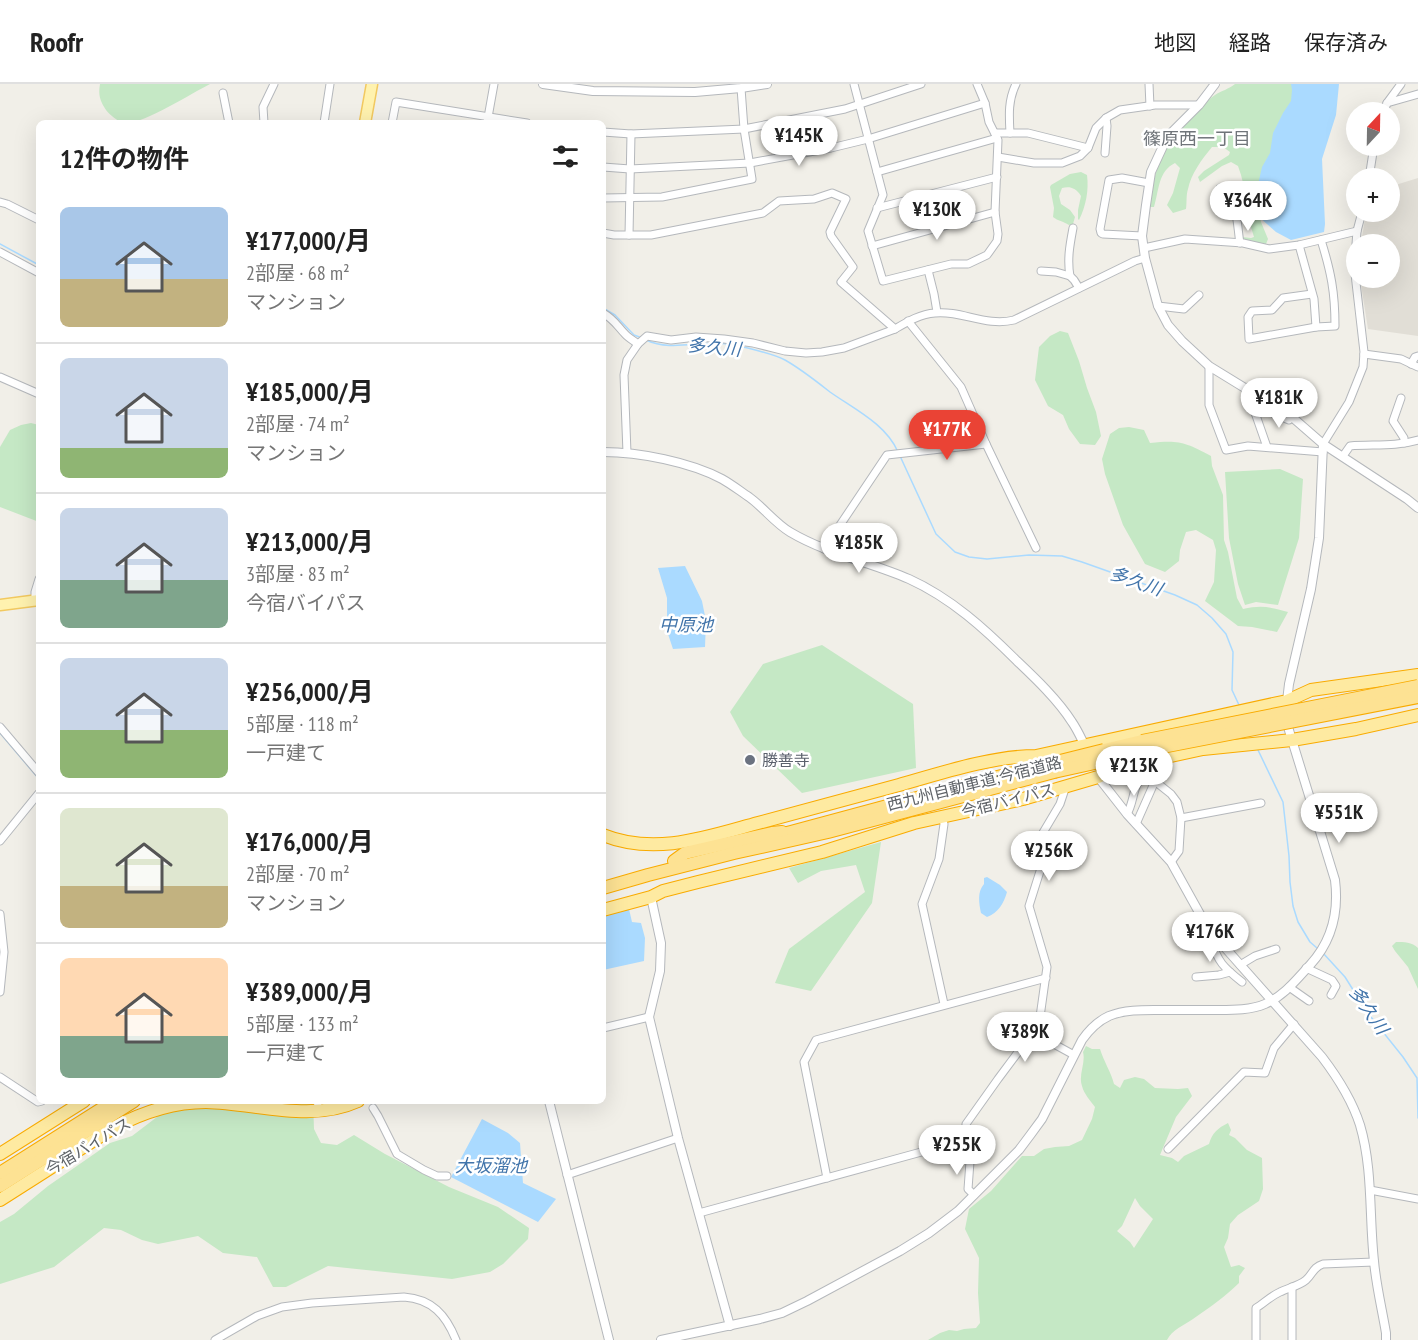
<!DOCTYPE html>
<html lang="ja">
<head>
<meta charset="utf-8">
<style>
	:root { --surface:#fff; --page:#f6f6f6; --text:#222; --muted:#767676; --line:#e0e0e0; --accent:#ea4335 }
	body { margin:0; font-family:"PT Sans Narrow","Noto Sans JP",sans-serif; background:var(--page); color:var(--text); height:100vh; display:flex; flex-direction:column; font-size:22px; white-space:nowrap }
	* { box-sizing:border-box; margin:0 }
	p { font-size:20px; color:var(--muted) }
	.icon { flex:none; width:33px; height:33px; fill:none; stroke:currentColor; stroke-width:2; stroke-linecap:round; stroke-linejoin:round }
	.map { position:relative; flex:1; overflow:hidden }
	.side { position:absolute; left:36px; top:36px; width:570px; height:984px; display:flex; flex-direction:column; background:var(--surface); border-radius:9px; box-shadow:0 6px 24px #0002 }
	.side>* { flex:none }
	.needle { width:39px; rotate:22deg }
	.fabs { position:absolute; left:1346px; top:18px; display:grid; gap:12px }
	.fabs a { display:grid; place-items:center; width:54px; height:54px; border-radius:50%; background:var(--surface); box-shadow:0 6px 24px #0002; font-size:30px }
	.price { position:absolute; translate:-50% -51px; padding:0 14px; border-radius:21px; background:#fff; color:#222; font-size:20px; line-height:39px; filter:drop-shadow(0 2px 3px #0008) }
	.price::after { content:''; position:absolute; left:50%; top:36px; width:18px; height:14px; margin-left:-9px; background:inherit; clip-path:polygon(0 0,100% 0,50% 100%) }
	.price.current { background:var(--accent); color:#fff }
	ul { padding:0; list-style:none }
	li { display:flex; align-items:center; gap:18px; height:150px; padding:0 24px }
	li+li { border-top:2px solid var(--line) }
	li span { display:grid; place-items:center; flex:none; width:168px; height:120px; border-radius:9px; color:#555 }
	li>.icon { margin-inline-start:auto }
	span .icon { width:72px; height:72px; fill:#fffc; stroke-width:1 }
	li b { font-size:26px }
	h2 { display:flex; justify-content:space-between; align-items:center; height:72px; padding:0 24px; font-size:26px }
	header { display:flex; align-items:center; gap:36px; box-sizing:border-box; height:84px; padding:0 30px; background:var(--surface); border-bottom:2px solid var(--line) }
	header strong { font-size:28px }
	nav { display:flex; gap:33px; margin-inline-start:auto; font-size:21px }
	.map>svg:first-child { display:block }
	.education { fill:#e1ded6 }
	.green { fill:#c5e8c5; fill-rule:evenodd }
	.water { fill:#aadaff }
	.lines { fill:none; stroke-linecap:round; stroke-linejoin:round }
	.stream { stroke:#aadaff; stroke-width:1.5 }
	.minor-casing { stroke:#b5b8bc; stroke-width:9 }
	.tertiary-casing { stroke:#b5b8bc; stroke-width:10 }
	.primary-casing { stroke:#f2c960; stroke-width:13 }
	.trunk-casing { stroke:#f9ab00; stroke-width:14 }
	.motorway-casing { stroke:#f9ab00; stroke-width:14 }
	.minor { stroke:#fff; stroke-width:7 }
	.tertiary { stroke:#fff; stroke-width:8 }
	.primary { stroke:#fff2af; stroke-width:10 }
	.trunk { stroke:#feeaa1; stroke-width:12 }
	.motorway { stroke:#fde293; stroke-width:12 }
	.motorway-bridge-casing { stroke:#f9ab00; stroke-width:14; stroke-linecap:butt }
	.motorway-bridge { stroke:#fde293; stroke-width:12 }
	.worship-dot { fill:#6b7280; stroke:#fff; stroke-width:2 }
	.labels { text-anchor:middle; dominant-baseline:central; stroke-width:5; stroke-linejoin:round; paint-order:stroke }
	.worship-label { font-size:16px; fill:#5b616d; stroke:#fff; text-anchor:start }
	.street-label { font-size:16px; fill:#5f6368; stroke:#fff }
	.neighbourhood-label { font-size:18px; fill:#70757a; stroke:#fff }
	.water-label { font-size:18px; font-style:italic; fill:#4174aa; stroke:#fff }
</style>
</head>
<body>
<header>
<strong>Roofr</strong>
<nav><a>地図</a><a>経路</a><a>保存済み</a></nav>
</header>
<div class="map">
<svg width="1418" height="1256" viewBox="0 0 1418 1256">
	<rect width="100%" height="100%" fill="#f1efe8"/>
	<polygon class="education" points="1418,94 1418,252 1368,245 1360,194 1389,194 1389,160 1361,160 1366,128 1389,128 1389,103"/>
	<g class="green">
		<path d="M100,0H210C192,9 142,41 125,39C118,38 110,31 106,26C100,17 98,11 100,0Z"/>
		<path d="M1235,0H1294L1295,16L1258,122L1261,138L1268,155L1266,160C1259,161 1250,157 1243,157L1242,153L1251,154L1254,153C1246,130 1247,105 1238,82L1231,78L1222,82L1200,98L1198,93L1204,87L1229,71L1230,68L1223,63H1212C1202,75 1191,90 1188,105C1186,111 1187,118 1186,125L1173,129L1167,121L1173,109L1180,84L1175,79C1158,87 1159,107 1154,123H1150C1151,99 1159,71 1175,52C1181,45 1188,38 1194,31C1201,24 1207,16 1215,11C1221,7 1229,5 1235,0Z"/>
		<path d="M1081,88L1087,91C1089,106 1086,122 1079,136L1078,135V126L1081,112C1076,104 1070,102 1062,104L1059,112L1061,120L1070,126L1075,133L1073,140L1069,141C1063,137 1058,137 1053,133L1054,124L1050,103L1051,101L1070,90Z"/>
		<polygon points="1060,247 1068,249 1079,277 1087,304 1096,328 1101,352 1095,361 1080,360 1069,345 1063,331 1048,322 1035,296 1039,263 1050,252"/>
		<polygon points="31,339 39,341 39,438 0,423 0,363 10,346 21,341"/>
		<path d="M1129,343L1144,346L1150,359C1180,356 1184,358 1211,372L1212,382L1223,411L1224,456L1228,468L1237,514L1243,525C1261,521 1271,523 1288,528L1277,548L1252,543L1238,542L1205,517L1214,498L1216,466L1213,456L1196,446L1186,448L1180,466L1179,477L1165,488L1145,480L1123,441L1105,390L1102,375L1110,350L1119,344Z"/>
		<polygon points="1280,385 1303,395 1299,454 1278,521 1256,518 1245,521 1238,500 1229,454 1225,388"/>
		<polygon points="822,561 913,620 916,684 802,709 743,652 730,628 763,580"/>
		<polygon points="881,758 872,819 811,907 775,899 789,865 865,808 856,781 821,787 798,799 789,784"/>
		<path d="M1396,858C1404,858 1412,858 1418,864V905L1408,883L1395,867L1392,862Z"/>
		<path d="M1086,962L1092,965H1100C1104,978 1111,988 1114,1000L1120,1004L1124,996L1135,993L1144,995L1155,1004L1178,1005L1188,1004L1192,1012L1176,1033L1160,1071L1172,1074L1178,1078L1184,1072L1209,1060C1212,1049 1218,1044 1228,1039L1231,1046L1229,1051L1235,1054L1247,1066L1262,1074L1263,1105L1259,1117L1238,1131L1230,1140L1228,1154L1224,1163L1231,1183L1239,1181L1245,1184L1239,1192V1199C1226,1212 1209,1224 1193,1235C1184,1241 1172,1246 1167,1256H928L940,1249L949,1246L957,1247L964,1245L976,1244L980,1239L978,1209L979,1174L965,1145L969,1125L991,1107L1022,1072H1034L1044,1065L1055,1063L1069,1062L1082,1056L1092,1035L1095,1023C1090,1016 1084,1010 1082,1002C1078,991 1086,979 1083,968ZM1135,1114L1140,1122L1153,1135L1134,1164L1130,1158L1117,1147L1122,1142Z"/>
		<polygon points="178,1017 313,1017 314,1045 321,1059 337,1061 354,1051 385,1070 449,1103 498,1123 529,1144 528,1155 503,1180 490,1188 452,1195 328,1182 286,1203 273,1203 257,1173 223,1169 198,1152 158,1160 142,1156 121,1146 104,1144 54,1183 0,1200 0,1138 14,1130 48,1102 110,1059 132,1052"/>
	</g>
	<g class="water">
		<polygon points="1291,0 1339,0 1336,31 1322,75 1325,140 1324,148 1291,156 1276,148 1258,132 1254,118 1262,83 1270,69 1273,49 1283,29 1291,17 1292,6"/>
		<polygon points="685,482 702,517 706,537 705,563 673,565 667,547 667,514 658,484"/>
		<path d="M987,793L1000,801L1007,808C1004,819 998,829 987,833L981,829C979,819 977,808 984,800V794Z"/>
		<polygon points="629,825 632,838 641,839 645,854 644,877 603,886 603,833"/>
		<polygon points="482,1035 508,1049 520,1059 523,1099 556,1115 538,1138 451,1093"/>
	</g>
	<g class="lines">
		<g class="stream">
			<polyline points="0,160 39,181"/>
			<polyline points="603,224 615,231 634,251 642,254"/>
			<path d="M646,256C671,268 701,256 728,260C741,262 774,270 785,276C801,285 816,297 830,308C854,325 886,340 898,368"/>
			<polyline points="900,372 936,450 955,468 969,473 987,475 1029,471 1062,472 1082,478 1175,511 1197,521 1212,534 1226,550 1233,568 1232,606 1239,621"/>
			<polyline points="0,649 39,695"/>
			<polyline points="1257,664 1283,718 1289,772 1290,798 1293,822 1298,838 1310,858 1317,864"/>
			<polyline points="1323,869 1345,893 1367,928 1403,973 1417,994 1418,1034"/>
		</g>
		<defs>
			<g id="minor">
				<polyline points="854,0 883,111 868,147 883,197 951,180 968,180 987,171 997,157 998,150 995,128 998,56 989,38 985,19 977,0"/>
				<polyline points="1149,0 1150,22"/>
				<polyline points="223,9 229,39"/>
				<polyline points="1387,19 1418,10"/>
				<polyline points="1384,28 1387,19 1401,0"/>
				<polyline points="264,39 263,23 274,0"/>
				<polyline points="324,39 330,0"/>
				<polyline points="392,39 396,18 527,39"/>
				<polyline points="487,39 494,0"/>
				<polyline points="603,48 631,50 744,45 845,25 921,0"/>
				<polyline points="995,49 1028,49 1088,64"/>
				<path d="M1010,49C1009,31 1008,16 1016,0"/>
				<polyline points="1105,69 1107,42 1106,34"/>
				<polyline points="998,73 1034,79 1062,79 1080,72 1088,64 1096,44 1106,34 1120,26 1155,21 1199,21"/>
				<polyline points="603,83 630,85 750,79 831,64 868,55 985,19"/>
				<polyline points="877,88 997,54"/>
				<polyline points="1369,94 1374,62"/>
				<path d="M1220,104C1238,110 1237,143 1240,159"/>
				<polyline points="603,114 662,113 752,95 744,45 741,4"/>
				<polyline points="0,118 7,120 39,136"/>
				<polyline points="877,124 997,93"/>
				<path d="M1073,144C1070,160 1067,175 1070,192L1074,196L1079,204"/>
				<path d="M603,149L614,151H651L763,129L779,117L814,115L832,109L846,115L830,148L831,152L853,183L841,198L895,245C907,238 920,230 935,229C961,226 986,243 1014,236L1135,177L1145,174"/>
				<polyline points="629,151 631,50"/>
				<polyline points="1142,152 1103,150 1101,149 1100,145 1109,96 1122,94 1149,99"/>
				<polyline points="1356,160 1357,147 1362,128"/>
				<polyline points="1299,161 1314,215 1316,243"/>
				<polyline points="872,162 995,128"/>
				<polyline points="1144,164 1185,155 1243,159 1269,165 1299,161 1357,147"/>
				<polyline points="0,168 39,189"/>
				<polyline points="928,186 934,210 937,228"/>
				<polyline points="1041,187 1056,188 1070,192"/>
				<path d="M1312,210L1283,214L1272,226L1252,227L1248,233L1249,255L1316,243L1335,242C1335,208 1331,188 1321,156"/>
				<polyline points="1158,222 1184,225 1199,211"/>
				<path d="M603,229C615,236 617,242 626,251C629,254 634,257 638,260"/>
				<polyline points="908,237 961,303 986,360 1036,464"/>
				<polyline points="1364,270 1401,275 1418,283"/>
				<polyline points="1411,280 1415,273 1418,272"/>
				<polyline points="1209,282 1209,321 1226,366 1248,362 1323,368"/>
				<polyline points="0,293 39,310"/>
				<polyline points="1401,314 1393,337 1404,354 1404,359"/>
				<polyline points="1323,360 1349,318 1363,283 1364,268 1355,190 1356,171"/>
				<polyline points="1267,363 1252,320 1289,336 1292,333"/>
				<polyline points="627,369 624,291 627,276 638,260 647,252 671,256 696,253 724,255 753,259 785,267 806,269 822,268 844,264 895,245"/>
				<path d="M1343,372L1350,362C1374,360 1394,363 1418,356"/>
				<polyline points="824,465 887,371 986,360"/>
				<polyline points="35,516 35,508 39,495"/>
				<polyline points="0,643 39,689"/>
				<path d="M1127,730C1135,717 1132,698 1146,690L1171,710L1177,718L1181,734L1179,767L1171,778"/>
				<polyline points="942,732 944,740 939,775 922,820 944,920"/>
				<polyline points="1181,734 1261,719"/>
				<polyline points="1136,740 1155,697"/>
				<polyline points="0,757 39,709"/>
				<polyline points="0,830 4,868 0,908"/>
				<path d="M1216,853L1211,856C1218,878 1223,883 1242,898"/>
				<polyline points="1240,881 1255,872 1276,865"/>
				<polyline points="1306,884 1332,896 1336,902 1331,911"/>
				<polyline points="1196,893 1219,891 1230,888"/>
				<polyline points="1289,903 1309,917"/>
				<polyline points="603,944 649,933"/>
				<polyline points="1032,948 1074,971"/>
				<polyline points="0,993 38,1018 42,1017"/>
				<polyline points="317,1017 319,1026"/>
				<polyline points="373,1024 378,1032 397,1070 424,1086 437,1092 447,1092"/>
				<polyline points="1168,1065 1244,988 1265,989 1274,964 1294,940"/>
				<polyline points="567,1091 678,1054"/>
				<polyline points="827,1094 804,978 816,956 1046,894"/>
				<polyline points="1370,1106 1418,1115"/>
				<polyline points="974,1111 968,1105 971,1064 965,1056 966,1040 998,995 1039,940 1047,883 1029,822 1041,784 1037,762 1041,752 1060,720 1066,702"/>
				<polyline points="699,1129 965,1056"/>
				<path d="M215,1256L257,1232L282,1223L312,1219L404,1213C432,1215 446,1231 456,1256"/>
				<path d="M1256,1256V1224C1264,1219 1271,1212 1280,1208C1288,1204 1299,1202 1306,1196C1313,1190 1313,1183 1323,1180L1374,1178"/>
				<polyline points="1292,1256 1292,1203"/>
			</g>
			<g id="tertiary">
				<polyline points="543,0 593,7 695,8 741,4 767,0"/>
				<polyline points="1215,0 1199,21 1169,51 1164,60 1151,88 1146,121 1142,152 1145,174 1158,222 1168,241 1182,257 1209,282 1292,333 1323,360 1407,415 1418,424"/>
				<path d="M603,368C639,368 690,378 722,395C731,400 740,407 749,413C763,423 775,439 790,448C827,470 870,478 909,495C951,514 985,545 1017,577C1036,595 1058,616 1072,638C1077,645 1081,654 1085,662"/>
				<polyline points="1287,617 1289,600 1311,505 1319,454 1323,360"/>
				<path d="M1098,693L1127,730L1171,778L1201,832L1220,858L1322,973C1338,994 1352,1016 1360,1041C1373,1085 1369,1132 1374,1177C1376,1201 1382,1225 1386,1249V1256"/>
				<polyline points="651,813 661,859 660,887 649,933 678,1054 730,1242"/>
				<polyline points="549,1017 609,1256"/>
				<path d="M661,1256L760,1235L782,1229L807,1217L900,1167L929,1149L958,1127L1019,1066L1031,1050L1042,1035L1082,956C1089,946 1098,937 1109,932C1126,925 1146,926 1164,926C1182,926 1201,926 1219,926C1234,926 1251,926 1265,920C1284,912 1296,896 1310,881C1332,857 1339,828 1335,796L1288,643"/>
			</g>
			<g id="primary">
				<polyline points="365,39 372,0"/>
				<polyline points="0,521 39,516"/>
			</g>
			<g id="trunk">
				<path d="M603,751C655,772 707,753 758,739C805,726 852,714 899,701C941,689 993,672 1036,672L1287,617L1311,606L1418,591"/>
				<polyline points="603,826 651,813 663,807 698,798 822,768 914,739 1023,715 1098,693 1111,687 1138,679 1203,665 1292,656 1356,645 1418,631"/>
				<polyline points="0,1070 84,1017"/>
				<path d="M0,1116L113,1044C141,1029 174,1018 206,1018C256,1019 310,1039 358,1017"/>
			</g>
			<g id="motorway">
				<polyline points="1104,666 1142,657"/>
				<polyline points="1113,675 1147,666"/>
				<polyline points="776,752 928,711 1052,679"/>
				<polyline points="674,777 685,769 772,749 782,748"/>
				<polyline points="603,804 648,791 734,769 828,748 1054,688"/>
				<polyline points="0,1089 114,1017"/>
				<polyline points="0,1102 134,1017"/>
			</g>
		</defs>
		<use href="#minor" class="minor-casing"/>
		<use href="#tertiary" class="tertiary-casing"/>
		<use href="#primary" class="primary-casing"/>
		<use href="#trunk" class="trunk-casing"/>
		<use href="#motorway" class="motorway-casing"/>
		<use href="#minor" class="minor"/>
		<use href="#tertiary" class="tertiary"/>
		<use href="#primary" class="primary"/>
		<use href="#trunk" class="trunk"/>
		<use href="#motorway" class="motorway"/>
		<defs>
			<g id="motorway-bridge">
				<polyline points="1142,657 1418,602"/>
				<polyline points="1147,666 1418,613"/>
				<polyline points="1052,679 1104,666"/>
				<polyline points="1054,688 1113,675"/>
			</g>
		</defs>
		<use href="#motorway-bridge" class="motorway-bridge-casing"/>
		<use href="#motorway-bridge" class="motorway-bridge"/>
	</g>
	<circle class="worship-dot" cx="750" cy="676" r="6"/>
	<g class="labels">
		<g class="worship-label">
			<text x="762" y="676">勝善寺</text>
		</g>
		<g class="street-label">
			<text transform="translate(974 699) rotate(-14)">西九州自動車道;今宿道路</text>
			<text transform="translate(1008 716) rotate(-14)">今宿バイパス</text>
			<text transform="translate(88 1062) rotate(-31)">今宿バイパス</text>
		</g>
		<g class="neighbourhood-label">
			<text x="1197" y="54">篠原西一丁目</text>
		</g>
		<g class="water-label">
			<text transform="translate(714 263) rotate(5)">多久川</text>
			<text transform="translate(1136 497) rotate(19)">多久川</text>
			<text x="686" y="540">中原池</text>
			<text transform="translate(1369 926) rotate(55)">多久川</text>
			<text x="491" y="1081">大坂溜池</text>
		</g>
	</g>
</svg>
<div class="fabs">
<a><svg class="needle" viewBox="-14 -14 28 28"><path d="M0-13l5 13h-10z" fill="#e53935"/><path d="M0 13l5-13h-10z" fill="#767676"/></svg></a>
<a>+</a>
<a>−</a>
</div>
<b class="price" style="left:799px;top:83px">¥145K</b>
<b class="price" style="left:1248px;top:148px">¥364K</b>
<b class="price" style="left:937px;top:157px">¥130K</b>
<b class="price" style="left:1279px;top:345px">¥181K</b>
<b class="price current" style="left:947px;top:377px">¥177K</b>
<b class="price" style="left:859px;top:490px">¥185K</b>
<b class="price" style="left:1134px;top:713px">¥213K</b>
<b class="price" style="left:1339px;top:760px">¥551K</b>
<b class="price" style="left:1049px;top:798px">¥256K</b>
<b class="price" style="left:1210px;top:879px">¥176K</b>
<b class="price" style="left:1025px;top:979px">¥389K</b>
<b class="price" style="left:957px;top:1092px">¥255K</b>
<section class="side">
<h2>12件の物件<svg class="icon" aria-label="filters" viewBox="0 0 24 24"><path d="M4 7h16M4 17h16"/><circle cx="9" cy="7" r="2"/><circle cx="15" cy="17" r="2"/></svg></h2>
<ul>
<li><span style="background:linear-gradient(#a9c7e8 60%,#c2b280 0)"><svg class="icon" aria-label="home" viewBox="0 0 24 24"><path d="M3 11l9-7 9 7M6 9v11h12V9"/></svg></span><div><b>¥177,000/月</b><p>2部屋 · 68 m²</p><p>マンション</p></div></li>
<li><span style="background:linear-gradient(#c9d6e8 75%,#8fb573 0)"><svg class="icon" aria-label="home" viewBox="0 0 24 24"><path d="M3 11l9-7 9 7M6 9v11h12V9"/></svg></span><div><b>¥185,000/月</b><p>2部屋 · 74 m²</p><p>マンション</p></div></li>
<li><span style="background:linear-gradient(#c9d6e8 60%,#7fa58c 0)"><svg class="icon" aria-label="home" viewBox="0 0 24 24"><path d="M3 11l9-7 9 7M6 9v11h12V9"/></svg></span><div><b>¥213,000/月</b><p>3部屋 · 83 m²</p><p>今宿バイパス</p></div></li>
<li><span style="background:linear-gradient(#c9d6e8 60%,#8fb573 0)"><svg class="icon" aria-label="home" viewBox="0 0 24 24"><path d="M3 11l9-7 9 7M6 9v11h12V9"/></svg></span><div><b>¥256,000/月</b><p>5部屋 · 118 m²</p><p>一戸建て</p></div></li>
<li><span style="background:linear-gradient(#dfe7d0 65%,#c2b280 0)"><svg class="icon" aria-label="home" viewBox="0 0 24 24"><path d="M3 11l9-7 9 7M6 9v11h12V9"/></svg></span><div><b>¥176,000/月</b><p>2部屋 · 70 m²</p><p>マンション</p></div></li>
<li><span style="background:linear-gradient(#ffd9b3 65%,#7fa58c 0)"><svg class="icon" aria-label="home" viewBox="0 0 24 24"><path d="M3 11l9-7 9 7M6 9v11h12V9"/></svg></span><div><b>¥389,000/月</b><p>5部屋 · 133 m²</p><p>一戸建て</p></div></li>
</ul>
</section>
</div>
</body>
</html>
